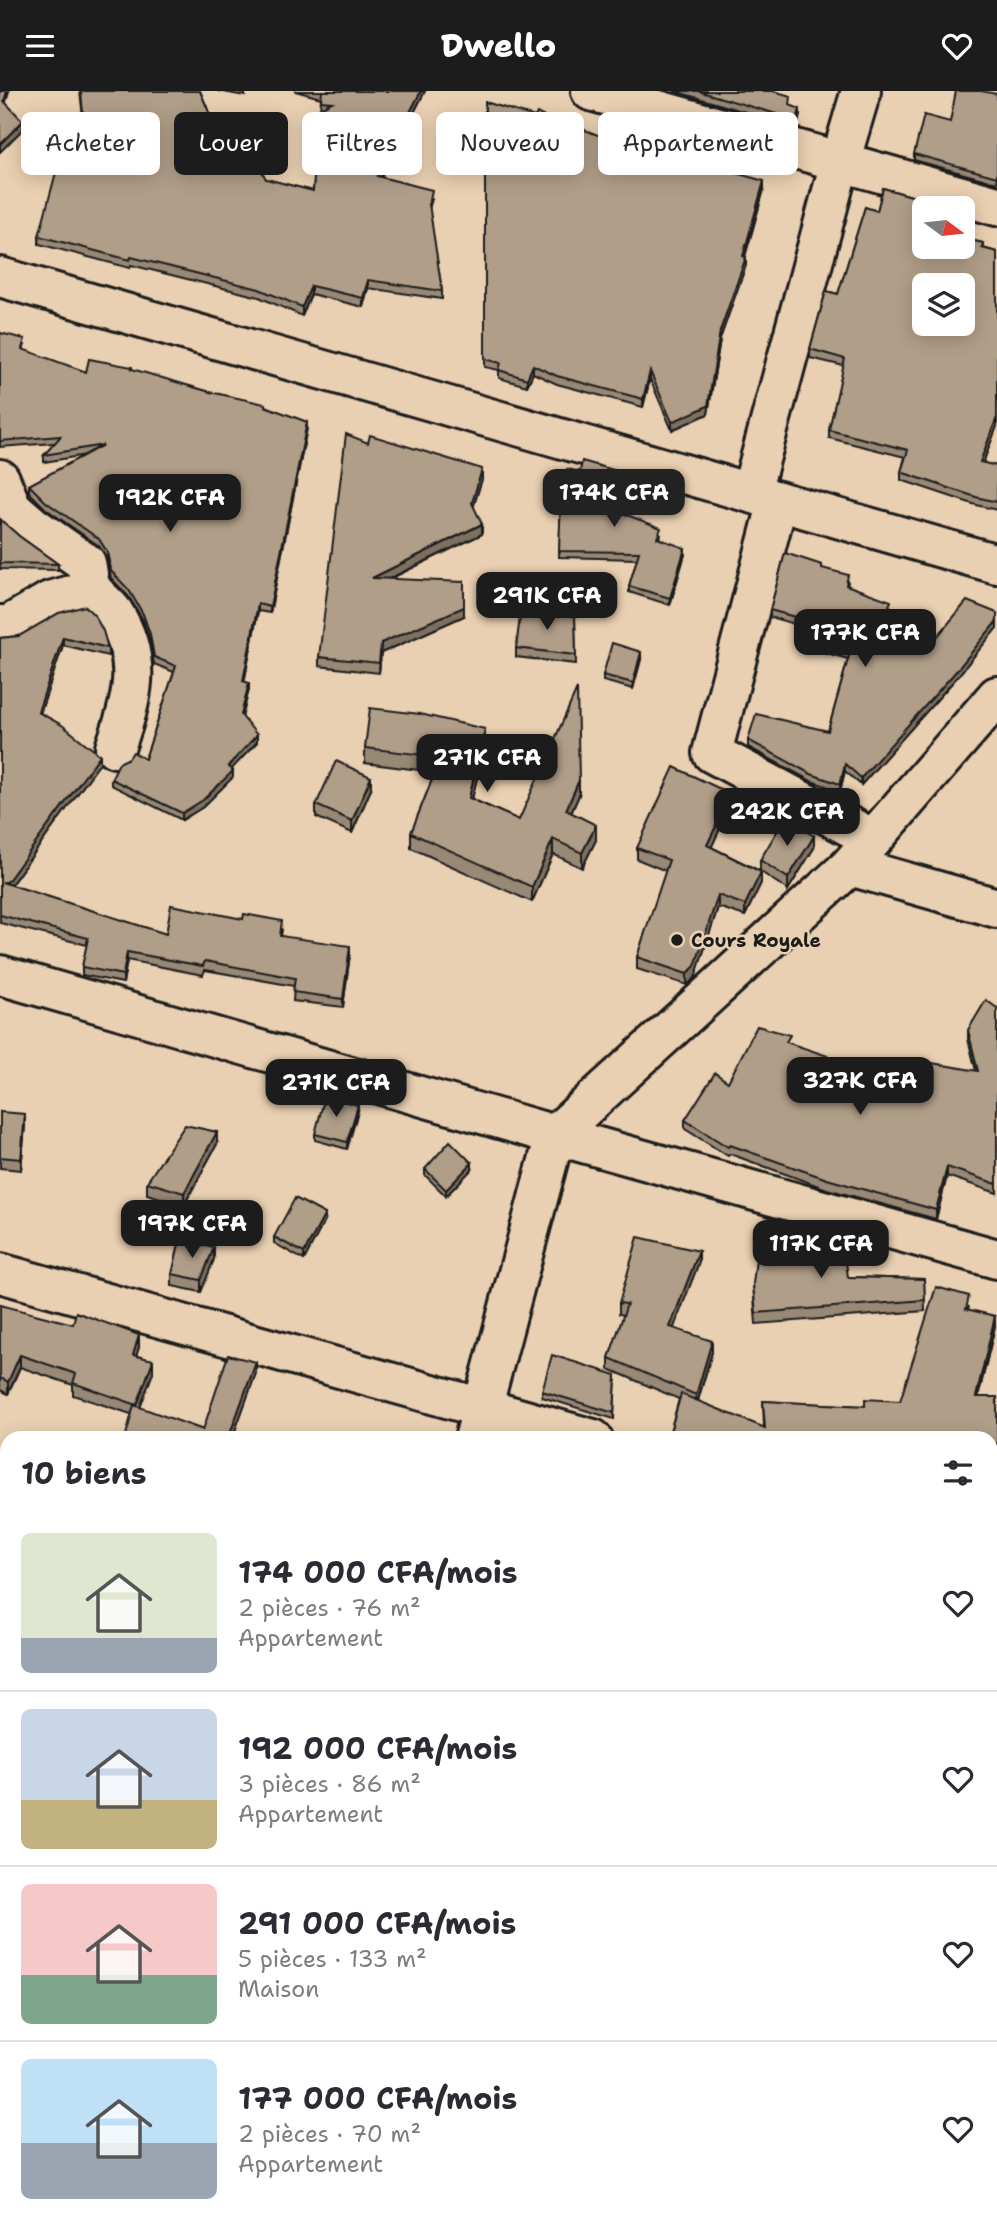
<!DOCTYPE html>
<html lang="fr">
<head>
<meta charset="utf-8">
<style>
	:root { --surface:#fff; --page:#f2f2f3; --text:#2b2b33; --muted:#7c7c81; --line:#e1e1e2; --accent:#1c1c1c }
	body { margin:0; font-family:"Shantell Sans",sans-serif; background:var(--page); color:var(--text); height:100vh; display:flex; flex-direction:column; font-size:26px; white-space:nowrap }
	* { box-sizing:border-box; margin:0 }
	p { font-size:23px; color:var(--muted) }
	.icon { flex:none; width:38px; height:38px; fill:none; stroke:currentColor; stroke-width:2; stroke-linecap:round; stroke-linejoin:round }
	.map { position:relative; flex:1; overflow:hidden }
	.panel { position:absolute; left:0px; top:1340px; width:998px; height:800px; display:flex; flex-direction:column; background:var(--surface); border-radius:21px 21px 0 0; box-shadow:0 4px 18px #0003 }
	.panel>* { flex:none }
	.top-card { position:absolute; left:21px; top:21px; width:956px; height:63px; display:flex; gap:14px }
	.needle { width:46px; rotate:105deg }
	.buttons { position:absolute; left:912px; top:105px; display:grid; gap:14px }
	.buttons a { display:grid; place-items:center; width:63px; height:63px; border-radius:10px; background:var(--surface); box-shadow:0 4px 18px #0003; font-size:35px }
	.price { position:absolute; translate:-50% -60px; padding:0 16px; border-radius:14px; background:var(--accent); color:#fff; font-size:23px; line-height:46px; filter:drop-shadow(0 2px 4px #0008) }
	.price::after { content:''; position:absolute; left:50%; top:42px; width:21px; height:16px; margin-left:-10px; background:inherit; clip-path:polygon(0 0,100% 0,50% 100%) }
	.price.selected { background:#222; color:#fff }
	ul { padding:0; list-style:none }
	li { display:flex; align-items:center; gap:21px; height:175px; padding:0 21px }
	li+li { border-top:2px solid var(--line) }
	li span { display:grid; place-items:center; flex:none; width:196px; height:140px; border-radius:10px; color:#555 }
	li>.icon { margin-inline-start:auto }
	span .icon { width:84px; height:84px; fill:#fffc; stroke-width:1 }
	li b { font-size:30px }
	h2 { display:flex; justify-content:space-between; align-items:center; height:84px; padding:0 21px; font-size:30px }
	.tag { padding:0 24px; border-radius:10px; background:var(--surface); box-shadow:0 4px 18px #0003; font-size:24px; line-height:63px }
	.tag.selected { background:var(--accent); color:#fff }
	header { display:flex; justify-content:space-between; align-items:center; height:91px; padding:0 21px; background:var(--accent); color:#fff; font-size:32px; font-weight:800 }
	.map>svg:first-child { display:block }
	.lines { fill:none; stroke-linecap:round; stroke-linejoin:round }
	.minor-casing { stroke:#1c1c1c; stroke-width:44 }
	.minor { stroke:#ead0b2; stroke-width:38 }
	.wall { fill:#988876; stroke:#1c1c1c; stroke-width:2; fill-rule:evenodd }
	.shaded-wall { fill:#7c6f60; stroke:#1c1c1c; stroke-width:2 }
	.building { fill:#b19e89; stroke:#1c1c1c; stroke-width:2; fill-rule:evenodd }
	.poi-dot { fill:#1c1c1c; stroke:#ead0b2; stroke-width:2.5 }
	.labels { text-anchor:middle; dominant-baseline:central; stroke-width:5; stroke-linejoin:round; paint-order:stroke }
	.poi-label { font-size:19px; font-weight:bold; fill:#1c1c1c; stroke:#ead0b2; text-anchor:start }
</style>
</head>
<body>
<header><svg class="icon" aria-label="menu" viewBox="0 0 24 24"><path d="M4 6h16M4 12h16M4 18h16"/></svg>Dwello<svg class="icon" aria-label="heart" viewBox="0 0 24 24"><path d="M12 20l-8-8c-3-5 5-10 8-4 3-6 11-1 8 4z"/></svg></header>
<div class="map">
<svg width="997" height="2140" viewBox="0 0 997 2140">
	<rect width="100%" height="100%" fill="#ead0b2"/>
	<filter id="ink" filterUnits="userSpaceOnUse"><feTurbulence type="fractalNoise" baseFrequency=".0143" numOctaves="2"/><feDisplacementMap in="SourceGraphic" scale="14" xChannelSelector="R" yChannelSelector="G"/><feConvolveMatrix kernelMatrix="1 2 1 2 8 2 1 2 1" color-interpolation-filters="sRGB"/></filter>
	<g filter="url(#ink)">
		<g class="lines">
			<defs>
				<g id="minor">
					<polyline points="591,0 997,115"/>
					<polyline points="0,186 997,473"/>
					<path d="M0,388L12,417L33,435L86,472C88,479 88,491 92,498C98,507 108,513 114,522C144,570 132,608 115,657"/>
					<polyline points="751,402 840,71 861,0"/>
					<polyline points="778,410 712,662 873,748"/>
					<polyline points="0,534 9,534 50,510 92,498"/>
					<polyline points="850,775 997,817"/>
					<polyline points="0,884 555,1044 997,1168"/>
					<polyline points="0,1182 593,1348"/>
					<polyline points="474,1348 555,1044 850,775 997,605"/>
					<polyline points="990,1459 997,1461"/>
					<polyline points="0,1478 7,1480"/>
					<polyline points="990,1757 997,1759"/>
					<polyline points="0,1873 7,1875"/>
					<polyline points="900,2133 923,2140"/>
					<polyline points="239,2140 241,2133"/>
				</g>
			</defs>
			<use href="#minor" class="minor-casing"/>
			<use href="#minor" class="minor"/>
		</g>
		<g class="wall">
			<polygon points="80,0 200,0 227,63 266,88 313,100 321,7 295,0 425,0 381,86 432,108 429,118 442,200 442,208 368,197 363,216 311,203 302,225 259,206 131,174 130,177 39,153 39,145 85,45"/>
			<polygon points="218,0 245,0 245,5"/>
			<polygon points="674,0 775,0 791,14 800,24 797,36"/>
			<polygon points="997,3 997,92 914,69 914,63 950,31"/>
			<polygon points="485,11 655,66 719,77 764,98 745,165 746,174 720,248 708,323 672,339 650,288 643,316 557,293 533,282 527,295 499,287 499,279 485,276"/>
			<path d="M883,97L940,113V117H924V156H962V147L983,152V157L997,161V335L983,372L997,375V419L976,414L901,389V381L905,366L829,347V339L844,275L810,267V258L826,200L838,203L865,116L877,120ZM924,194H962V233H924Z"/>
			<polygon points="0,242 25,254 23,259 86,281 132,279 210,301 265,315 307,337 270,522 258,520 244,591 249,598 242,626 257,651 231,678 233,686 203,716 182,729 111,694 111,688 145,668 174,581 154,573 150,550 143,529 129,506 111,487 107,467 99,455 46,418 29,401 29,394 86,364 44,371 44,364 55,352 0,356"/>
			<polygon points="368,352 482,388 473,415 482,443 390,488 464,525 381,562 379,582 319,575 319,566"/>
			<polygon points="580,381 624,388 615,420 661,443 659,447 685,463 670,514 629,501 629,495 637,468 559,466 561,407"/>
			<polygon points="0,428 19,445 58,473 58,479 0,478"/>
			<polygon points="822,477 848,491 847,495 891,516 958,585 861,694 845,680 840,700 811,690 748,656 748,649 828,640 848,568 819,560 819,553 822,541 770,526 770,519"/>
			<polygon points="59,522 108,557 108,565 63,554 40,622 100,672 11,794 166,843 282,839 281,845 350,863 343,916 293,910 294,895 205,879 203,884 127,869 123,892 82,884 82,876 87,854 0,832 0,547 19,545"/>
			<polygon points="575,525 576,573 516,566 516,557"/>
			<polygon points="641,568 633,598 603,590 603,584"/>
			<polygon points="485,653 472,708 519,729 579,704 571,722 596,749 582,777 553,763 532,811 411,757 411,742 435,681 365,672 365,657"/>
			<polygon points="371,698 352,742 316,726 316,714"/>
			<polygon points="731,714 711,756 760,780 760,769 814,757 788,799 761,781 761,792 745,825 718,816 695,887 687,894 637,878 637,866 666,780 637,768 637,757"/>
			<polygon points="997,917 997,1102 947,1085 936,1128 827,1098 730,1063 728,1065 685,1038 685,1029 728,991 790,952 828,974 908,1007 976,980 968,948 968,939"/>
			<polygon points="358,1020 347,1058 315,1049 315,1043"/>
			<polygon points="0,1021 25,1034 21,1079 0,1077"/>
			<polygon points="217,1053 184,1114 147,1103 147,1091"/>
			<polygon points="425,1078 472,1078 446,1105 425,1084"/>
			<polygon points="325,1129 304,1169 274,1152 274,1146"/>
			<polygon points="214,1168 201,1201 172,1195 172,1183"/>
			<polygon points="699,1171 673,1237 712,1261 698,1310 764,1337 763,1310 865,1315 900,1310 969,1215 968,1219 995,1235 978,1306 997,1306 997,1438 990,1436 990,1348 668,1348 679,1308 609,1278 609,1267 624,1224 619,1223 619,1212"/>
			<polygon points="770,1172 848,1186 924,1188 925,1220 756,1233 753,1193"/>
			<polygon points="0,1214 139,1256 136,1265 153,1281 140,1317 203,1339 256,1282 232,1348 131,1323 73,1304 73,1294 20,1276 8,1303 0,1299"/>
			<polygon points="616,1284 614,1328 542,1306 542,1300"/>
			<polygon points="990,1509 997,1510 997,1563 990,1563"/>
			<polygon points="990,1819 997,1822 994,1968 990,1968"/>
			<polygon points="990,2014 997,2017 996,2131 990,2129"/>
		</g>
		<g class="shaded-wall">
			<polygon points="7,0 9,0 4,18 4,10"/>
			<polygon points="421,0 425,0 377,94 377,85"/>
			<polygon points="800,18 800,24 797,36 797,29"/>
			<polygon points="23,30 23,38 0,61 0,53"/>
			<polygon points="764,90 764,98 743,173 743,165"/>
			<polygon points="746,166 746,174 720,248 708,323 672,339 672,331 720,240"/>
			<polygon points="368,189 368,197 363,216 363,207"/>
			<polygon points="311,195 311,203 302,225 302,216"/>
			<polygon points="533,274 533,282 527,295 527,288"/>
			<polygon points="650,280 650,288 643,316 643,308"/>
			<polygon points="997,326 997,335 980,379 980,371"/>
			<polygon points="307,331 307,337 270,522 270,516"/>
			<polygon points="482,378 482,388 472,421 472,412"/>
			<polygon points="624,382 624,388 614,426 614,419"/>
			<polygon points="482,433 482,443 372,496 372,487"/>
			<polygon points="685,457 685,463 670,514 670,507"/>
			<polygon points="464,491 464,525 381,562 379,582 381,552"/>
			<polygon points="258,513 258,520 243,597 243,590"/>
			<polygon points="997,530 997,537 958,585 861,694 861,687"/>
			<polygon points="63,546 63,554 38,629 38,621"/>
			<polygon points="641,561 641,568 633,598 633,592"/>
			<polygon points="249,592 249,598 241,631 241,624"/>
			<polygon points="485,638 485,653 469,721 469,707"/>
			<polygon points="257,644 257,651 228,682 228,675"/>
			<polygon points="100,664 100,672 7,799 7,791"/>
			<polygon points="845,673 845,680 840,700 840,693"/>
			<polygon points="233,680 233,686 203,716 182,729 182,722"/>
			<polygon points="371,686 371,698 352,742 352,730"/>
			<polygon points="579,689 579,704 566,734 566,719"/>
			<polygon points="731,703 731,714 707,766 707,754"/>
			<polygon points="596,734 596,749 582,777 582,762"/>
			<polygon points="814,745 814,757 788,799 788,787"/>
			<polygon points="553,748 553,763 532,811 532,796"/>
			<polygon points="761,781 761,792 745,825 745,814"/>
			<polygon points="718,804 718,816 695,887 687,894 687,883"/>
			<polygon points="350,855 350,863 343,916 343,908"/>
			<polygon points="127,861 127,869 123,892 123,884"/>
			<polygon points="358,1014 358,1020 347,1058 347,1051"/>
			<polygon points="25,1023 25,1034 21,1079 21,1068"/>
			<polygon points="217,1041 217,1053 184,1114 184,1102"/>
			<polygon points="472,1072 472,1078 446,1105 446,1099"/>
			<polygon points="947,1076 947,1085 936,1128 936,1119"/>
			<polygon points="325,1123 325,1129 304,1169 304,1162"/>
			<polygon points="214,1156 214,1168 201,1201 201,1189"/>
			<polygon points="699,1160 699,1171 670,1247 670,1236"/>
			<polygon points="995,1225 995,1235 976,1315 976,1306"/>
			<polygon points="139,1244 139,1256 133,1275 133,1264"/>
			<polygon points="712,1250 712,1261 696,1315 696,1304"/>
			<polygon points="20,1264 20,1276 8,1303 8,1291"/>
			<polygon points="153,1269 153,1281 137,1325 137,1314"/>
			<polygon points="256,1271 256,1282 232,1348 228,1348"/>
			<polygon points="997,1958 997,1964 994,1968 994,1962"/>
			<polygon points="116,2133 122,2133 119,2140 113,2140"/>
			<polygon points="716,2133 722,2133 719,2140 712,2140"/>
		</g>
		<g class="building">
			<polygon points="0,0 7,0 4,10 23,30 0,53"/>
			<polygon points="81,0 200,0 227,63 247,53 266,88 313,100 320,17 332,11 321,10 322,0 421,0 377,85 432,99 429,113 442,200 368,189 363,207 311,195 302,216 259,198 131,166 130,169 39,145 67,40 85,45"/>
			<polygon points="698,0 773,0 791,5 790,14 800,18 797,29"/>
			<polygon points="956,0 981,0 997,3 997,86 914,63 924,24 950,31"/>
			<polygon points="485,11 535,26 537,22 565,37 567,32 655,66 656,60 719,74 718,77 764,90 743,165 746,166 720,240 708,315 672,331 650,280 643,308 557,285 533,274 527,288 499,279 501,272 485,268"/>
			<path d="M883,97L940,113L939,117H924V156H962V147L983,152L982,157L997,161V326L980,371L997,375V411L976,406L901,381L908,359L829,339L845,268L810,258L826,200L838,203L865,116L877,120ZM924,194H962V233H924Z"/>
			<polygon points="0,242 25,248 22,258 86,281 89,268 132,276 132,278 210,301 265,313 265,315 307,331 270,516 258,513 243,590 249,592 241,624 257,644 228,675 233,680 203,709 182,722 111,688 119,672 129,667 133,661 145,668 176,575 154,566 150,543 143,523 129,499 111,480 107,461 99,448 46,411 29,394 103,354 44,364 61,345 0,350"/>
			<polygon points="346,343 368,352 370,344 482,378 472,412 482,433 372,487 464,491 464,516 381,552 379,572 319,566"/>
			<polygon points="582,370 624,382 614,419 661,437 657,447 685,457 670,507 629,495 639,461 559,460 561,407 567,378 580,381"/>
			<polygon points="0,428 19,445 58,473 0,472"/>
			<polygon points="785,462 822,474 822,477 848,484 846,494 891,510 889,515 937,546 967,510 997,522 997,530 958,578 861,687 845,673 840,693 811,683 748,649 756,623 828,640 850,561 819,553 824,534 770,519"/>
			<polygon points="85,515 95,525 103,540 108,557 63,546 38,621 62,634 100,664 7,791 2,791 166,843 171,814 243,828 244,823 282,830 280,845 350,855 343,908 293,901 295,887 205,870 203,875 127,861 123,884 82,876 88,847 0,824 0,547 19,545 59,522"/>
			<polygon points="521,518 575,525 576,564 516,557"/>
			<polygon points="612,552 641,561 633,592 603,584"/>
			<polygon points="577,598 579,689 566,719 596,734 582,762 553,748 532,796 411,742 441,666 365,657 370,617 420,623 485,638 469,707 519,729"/>
			<polygon points="336,670 371,686 352,730 316,714"/>
			<polygon points="674,676 731,703 707,754 761,781 745,814 718,804 695,875 687,883 637,866 669,769 637,757"/>
			<polygon points="785,727 814,745 788,787 760,769"/>
			<polygon points="986,909 997,917 997,1093 947,1076 936,1119 827,1088 730,1054 728,1056 685,1029 715,982 728,991 757,935 790,944 786,951 828,965 825,973 908,1007 914,969 978,980 968,939"/>
			<polygon points="325,1005 358,1014 347,1051 315,1043"/>
			<polygon points="0,1021 25,1023 21,1068 0,1066"/>
			<polygon points="185,1034 217,1041 184,1102 147,1091"/>
			<polygon points="450,1050 472,1072 446,1099 425,1078"/>
			<polygon points="295,1107 325,1123 304,1162 274,1146"/>
			<polygon points="802,1143 844,1156 848,1186 924,1188 925,1209 756,1222 753,1193 756,1168 770,1172 773,1145 802,1150"/>
			<polygon points="638,1146 699,1160 670,1236 712,1250 696,1304 609,1267 627,1213 619,1212"/>
			<polygon points="180,1149 214,1156 201,1189 172,1183"/>
			<polygon points="936,1196 969,1205 966,1218 995,1225 976,1306 997,1306 997,1428 990,1427 990,1348 840,1348 812,1342 810,1348 668,1348 681,1303 765,1337 763,1310 865,1315 865,1308 900,1310"/>
			<polygon points="0,1214 73,1233 76,1221 139,1244 133,1264 153,1269 137,1314 73,1292 76,1283 20,1264 8,1291 0,1287"/>
			<polygon points="228,1264 256,1271 228,1348 125,1348 134,1314 203,1339"/>
			<polygon points="552,1264 616,1284 614,1322 542,1300"/>
			<polygon points="990,1509 997,1510 997,1553 990,1553"/>
			<polygon points="990,1819 997,1822 997,1958 994,1962 990,1962"/>
			<polygon points="990,2014 997,2017 996,2120 990,2118"/>
			<polygon points="41,2133 116,2133 113,2140 38,2140"/>
			<polygon points="667,2133 716,2133 712,2140 669,2140 670,2137 666,2135"/>
			<polygon points="799,2133 877,2133 882,2135 889,2140 797,2140"/>
		</g>
	</g>
	<circle class="poi-dot" cx="677" cy="849" r="7"/>
	<g class="labels">
		<g class="poi-label">
			<text x="691" y="849">Cours Royale</text>
		</g>
	</g>
</svg>
<div class="buttons">
<a><svg class="needle" viewBox="-14 -14 28 28"><path d="M0-13l5 13h-10z" fill="#e53935"/><path d="M0 13l5-13h-10z" fill="#7c7c81"/></svg></a>
<a><svg class="icon" aria-label="layers" viewBox="0 0 24 24"><path d="M12 4l9 5-9 5-9-5zM3 14l9 5 9-5"/></svg></a>
</div>
<b class="price selected" style="left:614px;top:438px">174K CFA</b>
<b class="price" style="left:170px;top:443px">192K CFA</b>
<b class="price" style="left:547px;top:541px">291K CFA</b>
<b class="price" style="left:865px;top:578px">177K CFA</b>
<b class="price" style="left:487px;top:703px">271K CFA</b>
<b class="price" style="left:787px;top:757px">242K CFA</b>
<b class="price" style="left:860px;top:1026px">327K CFA</b>
<b class="price" style="left:336px;top:1028px">271K CFA</b>
<b class="price" style="left:192px;top:1169px">197K CFA</b>
<b class="price" style="left:821px;top:1189px">117K CFA</b>
<div class="top-card">
<a class="tag">Acheter</a>
<a class="tag selected">Louer</a>
<a class="tag">Filtres</a>
<a class="tag">Nouveau</a>
<a class="tag">Appartement</a>
</div>
<section class="panel">
<h2>10 biens<svg class="icon" aria-label="filters" viewBox="0 0 24 24"><path d="M4 7h16M4 17h16"/><circle cx="9" cy="7" r="2"/><circle cx="15" cy="17" r="2"/></svg></h2>
<ul>
<li><span style="background:linear-gradient(#dfe7d0 75%,#9aa5b1 0)"><svg class="icon" aria-label="home" viewBox="0 0 24 24"><path d="M3 11l9-7 9 7M6 9v11h12V9"/></svg></span><div><b>174 000 CFA/mois</b><p>2 pièces · 76 m²</p><p>Appartement</p></div><svg class="icon" aria-label="heart" viewBox="0 0 24 24"><path d="M12 20l-8-8c-3-5 5-10 8-4 3-6 11-1 8 4z"/></svg></li>
<li><span style="background:linear-gradient(#c9d6e8 65%,#c2b280 0)"><svg class="icon" aria-label="home" viewBox="0 0 24 24"><path d="M3 11l9-7 9 7M6 9v11h12V9"/></svg></span><div><b>192 000 CFA/mois</b><p>3 pièces · 86 m²</p><p>Appartement</p></div><svg class="icon" aria-label="heart" viewBox="0 0 24 24"><path d="M12 20l-8-8c-3-5 5-10 8-4 3-6 11-1 8 4z"/></svg></li>
<li><span style="background:linear-gradient(#f6c9c9 65%,#7fa58c 0)"><svg class="icon" aria-label="home" viewBox="0 0 24 24"><path d="M3 11l9-7 9 7M6 9v11h12V9"/></svg></span><div><b>291 000 CFA/mois</b><p>5 pièces · 133 m²</p><p>Maison</p></div><svg class="icon" aria-label="heart" viewBox="0 0 24 24"><path d="M12 20l-8-8c-3-5 5-10 8-4 3-6 11-1 8 4z"/></svg></li>
<li><span style="background:linear-gradient(#bfe0f5 60%,#9aa5b1 0)"><svg class="icon" aria-label="home" viewBox="0 0 24 24"><path d="M3 11l9-7 9 7M6 9v11h12V9"/></svg></span><div><b>177 000 CFA/mois</b><p>2 pièces · 70 m²</p><p>Appartement</p></div><svg class="icon" aria-label="heart" viewBox="0 0 24 24"><path d="M12 20l-8-8c-3-5 5-10 8-4 3-6 11-1 8 4z"/></svg></li>
</ul>
</section>
</div>
</body>
</html>
